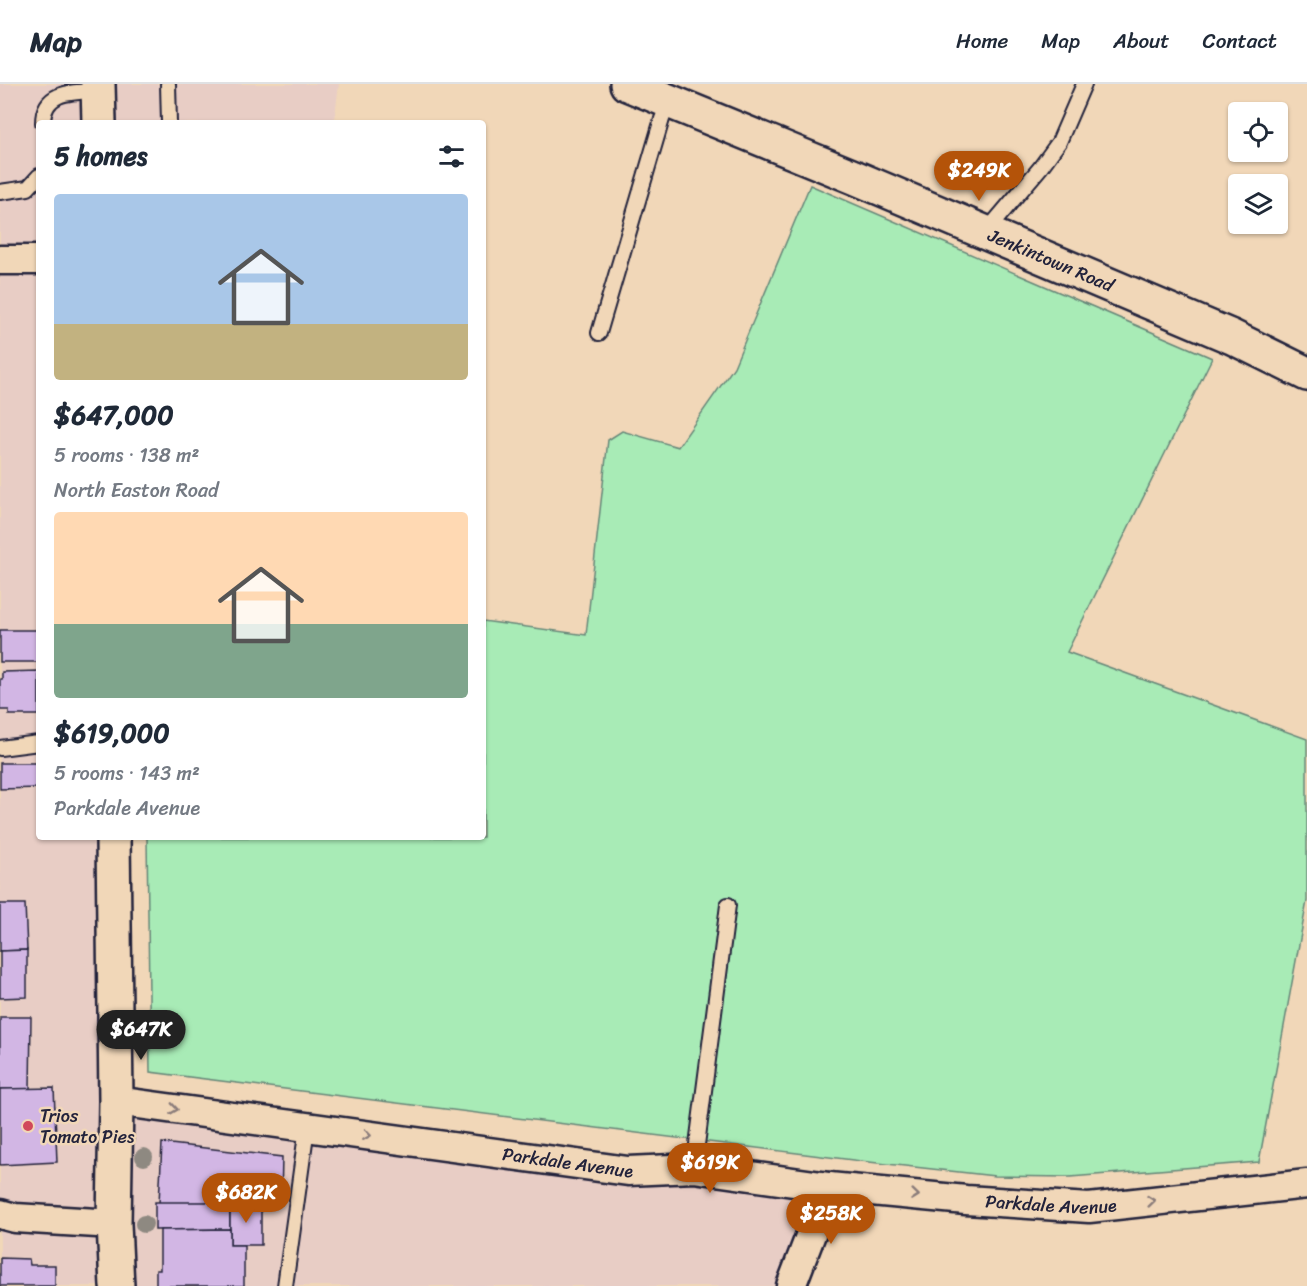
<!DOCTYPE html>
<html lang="en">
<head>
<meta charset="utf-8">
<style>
	:root { --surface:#fff; --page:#f2f2f3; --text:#1f2937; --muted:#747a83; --line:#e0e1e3; --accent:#b45309 }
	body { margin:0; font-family:Sriracha,sans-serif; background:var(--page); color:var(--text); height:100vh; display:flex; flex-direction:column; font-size:22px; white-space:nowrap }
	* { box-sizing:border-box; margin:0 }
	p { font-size:20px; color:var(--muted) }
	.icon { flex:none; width:33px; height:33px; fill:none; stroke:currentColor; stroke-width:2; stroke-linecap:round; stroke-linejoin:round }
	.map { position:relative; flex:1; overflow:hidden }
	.sheet { position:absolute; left:36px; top:36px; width:450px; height:720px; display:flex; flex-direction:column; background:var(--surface); border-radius:6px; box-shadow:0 2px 4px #0004 }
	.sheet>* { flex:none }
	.controls { position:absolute; left:1228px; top:18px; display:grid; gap:12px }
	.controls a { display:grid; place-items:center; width:60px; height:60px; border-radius:6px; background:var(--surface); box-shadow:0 2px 4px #0004; font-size:30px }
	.price { position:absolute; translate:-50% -51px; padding:0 14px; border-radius:21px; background:var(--accent); color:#fff; font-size:20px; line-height:39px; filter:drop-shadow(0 2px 3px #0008) }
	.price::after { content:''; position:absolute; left:50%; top:36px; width:18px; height:14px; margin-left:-9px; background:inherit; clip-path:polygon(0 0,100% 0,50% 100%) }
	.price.active { background:#222; color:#fff }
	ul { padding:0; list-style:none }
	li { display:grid; align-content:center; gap:12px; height:318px; padding:0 18px }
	li span { display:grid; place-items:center; height:186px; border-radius:6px; color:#555 }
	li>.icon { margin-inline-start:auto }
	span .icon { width:108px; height:108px; fill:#fffc; stroke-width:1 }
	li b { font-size:26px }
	h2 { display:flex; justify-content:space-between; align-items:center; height:72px; padding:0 18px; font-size:26px }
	header { display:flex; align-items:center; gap:36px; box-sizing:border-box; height:84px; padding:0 30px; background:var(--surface); border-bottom:2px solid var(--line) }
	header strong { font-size:28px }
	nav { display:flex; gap:33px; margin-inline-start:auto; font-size:21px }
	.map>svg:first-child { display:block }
	.built { fill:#e8cdc5 }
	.green { fill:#a8ebb6; stroke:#658678; stroke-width:1.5 }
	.building { fill:#d2b6e4; stroke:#22223b; stroke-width:1.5 }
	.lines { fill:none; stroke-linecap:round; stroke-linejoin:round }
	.lane-casing { stroke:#22223b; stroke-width:18 }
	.street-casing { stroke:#22223b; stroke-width:33 }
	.secondary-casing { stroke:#22223b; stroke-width:38 }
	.lane { stroke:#f1d7b8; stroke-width:14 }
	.street { stroke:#f1d7b8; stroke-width:28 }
	.secondary { stroke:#f1d7b8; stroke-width:33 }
	.tree { fill:#8e8981 }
	.oneway { stroke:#8a7c7a }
	.poi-dot { fill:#d1495b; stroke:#f1d7b8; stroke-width:2 }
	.labels { text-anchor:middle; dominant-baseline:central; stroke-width:5; stroke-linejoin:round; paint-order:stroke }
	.street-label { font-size:18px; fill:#22223b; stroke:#f1d7b8 }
	.poi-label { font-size:18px; fill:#22223b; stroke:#f1d7b8; text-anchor:start }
</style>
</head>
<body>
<header>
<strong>Map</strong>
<nav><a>Home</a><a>Map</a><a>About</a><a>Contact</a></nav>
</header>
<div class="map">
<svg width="1307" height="1202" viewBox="0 0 1307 1202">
	<rect width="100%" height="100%" fill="#f1d7b8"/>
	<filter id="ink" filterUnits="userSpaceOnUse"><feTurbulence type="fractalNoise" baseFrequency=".0167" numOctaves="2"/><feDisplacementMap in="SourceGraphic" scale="12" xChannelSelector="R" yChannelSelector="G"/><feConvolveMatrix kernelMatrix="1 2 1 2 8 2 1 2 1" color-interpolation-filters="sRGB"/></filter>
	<g filter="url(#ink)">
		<polygon class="built" points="0,0 339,0 334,39 39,39 39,753 113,753 116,1017 829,1103 789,1202 0,1202"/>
		<polygon class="green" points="810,101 1212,274 1067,568 1307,655 1307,817 1259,1078 1070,1093 995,1092 869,1078 150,988 147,753 483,753 483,537 586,551 608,356 622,347 678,363 734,283"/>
		<g class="building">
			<rect x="0" y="546" width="39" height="32"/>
			<polygon points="39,587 39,631 9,631 9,626 0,626 0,595 2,595 2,588"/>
			<polygon points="0,679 39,679 39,704 0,705"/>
			<polygon points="0,820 25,820 27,866 0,867"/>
			<polygon points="27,866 27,913 0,914 0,867"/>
			<polygon points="0,933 31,933 30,1005 0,1005"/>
			<polygon points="54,1004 57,1078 0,1081 0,1005"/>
			<polygon points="162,1059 282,1073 281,1116 261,1118 159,1119"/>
			<polygon points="155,1118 230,1118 230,1145 155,1146"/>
			<rect x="230" y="1118" width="31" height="43"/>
			<polygon points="230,1145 230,1161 244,1161 244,1202 156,1202 156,1186 160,1186 160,1146"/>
			<polygon points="0,1174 29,1175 30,1181 55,1181 55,1202 0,1202"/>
		</g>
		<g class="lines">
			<defs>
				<g id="lane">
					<polyline points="168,0 169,39"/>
					<path d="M43,39C43,6 73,8 98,7"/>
					<polyline points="0,108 28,104 39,92"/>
					<polyline points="985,149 1040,84 1059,58 1084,0"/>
					<polyline points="599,249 662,35 669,17"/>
					<polyline points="0,664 39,659"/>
					<polyline points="694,1084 728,821"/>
					<polyline points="285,1202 307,1043"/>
				</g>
				<g id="street">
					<polyline points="0,176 39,176"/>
					<path id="s1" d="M116,1017L628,1087L694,1084L829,1103L966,1116L1089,1124L1307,1100"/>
					<polyline points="0,1130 15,1134 114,1140"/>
					<polyline points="791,1202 829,1103"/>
				</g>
				<g id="secondary">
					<polyline points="98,0 99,39"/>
					<path id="s2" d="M627,0L854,93L1232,253L1307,290"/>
					<polyline points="113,753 116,1017 114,1140 117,1202"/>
				</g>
			</defs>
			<use href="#lane" class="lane-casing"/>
			<use href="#street" class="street-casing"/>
			<use href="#secondary" class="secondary-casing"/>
			<use href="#lane" class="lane"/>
			<use href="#street" class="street"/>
			<use href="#secondary" class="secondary"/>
		</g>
		<g class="tree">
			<circle cx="144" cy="1073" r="9"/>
			<circle cx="144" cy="1140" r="9"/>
		</g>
		<defs><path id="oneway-chevron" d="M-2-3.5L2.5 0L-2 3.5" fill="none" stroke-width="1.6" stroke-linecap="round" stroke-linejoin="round" transform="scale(1.5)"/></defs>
		<g class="oneway">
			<use href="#oneway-chevron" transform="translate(174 1025) rotate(8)"/>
			<use href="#oneway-chevron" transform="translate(367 1051) rotate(8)"/>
			<use href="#oneway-chevron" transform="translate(915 1111) rotate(6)"/>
			<use href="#oneway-chevron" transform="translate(1151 1117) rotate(-6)"/>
		</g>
	</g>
	<circle class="poi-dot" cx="28" cy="1042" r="6"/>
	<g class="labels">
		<g class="street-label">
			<text stroke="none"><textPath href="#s2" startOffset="459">Jenkintown Road</textPath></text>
			<text stroke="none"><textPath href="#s1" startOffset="456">Parkdale Avenue</textPath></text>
			<text stroke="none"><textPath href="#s1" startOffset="942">Parkdale Avenue</textPath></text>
		</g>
		<g class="poi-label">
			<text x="40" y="1032">Trios<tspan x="40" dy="21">Tomato Pies</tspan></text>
		</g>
	</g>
</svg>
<div class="controls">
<a><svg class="icon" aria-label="locate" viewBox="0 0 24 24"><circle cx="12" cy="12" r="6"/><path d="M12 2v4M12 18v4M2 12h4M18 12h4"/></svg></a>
<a><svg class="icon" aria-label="layers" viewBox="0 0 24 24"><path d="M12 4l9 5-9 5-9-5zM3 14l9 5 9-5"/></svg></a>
</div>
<b class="price" style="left:979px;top:118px">$249K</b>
<b class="price active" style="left:141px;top:977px">$647K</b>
<b class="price" style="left:710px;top:1110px">$619K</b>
<b class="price" style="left:246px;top:1140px">$682K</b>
<b class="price" style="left:831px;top:1161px">$258K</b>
<section class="sheet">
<h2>5 homes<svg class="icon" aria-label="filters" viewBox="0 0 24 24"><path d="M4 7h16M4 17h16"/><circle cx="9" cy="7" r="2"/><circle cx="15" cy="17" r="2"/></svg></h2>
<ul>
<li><span style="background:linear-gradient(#a9c7e8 70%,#c2b280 0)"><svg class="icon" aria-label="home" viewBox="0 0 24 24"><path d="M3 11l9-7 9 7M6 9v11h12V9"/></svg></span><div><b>$647,000</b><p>5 rooms · 138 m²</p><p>North Easton Road</p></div></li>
<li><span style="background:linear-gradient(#ffd9b3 60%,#7fa58c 0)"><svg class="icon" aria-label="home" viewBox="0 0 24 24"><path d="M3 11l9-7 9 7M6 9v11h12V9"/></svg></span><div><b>$619,000</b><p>5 rooms · 143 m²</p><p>Parkdale Avenue</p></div></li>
</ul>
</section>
</div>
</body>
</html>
